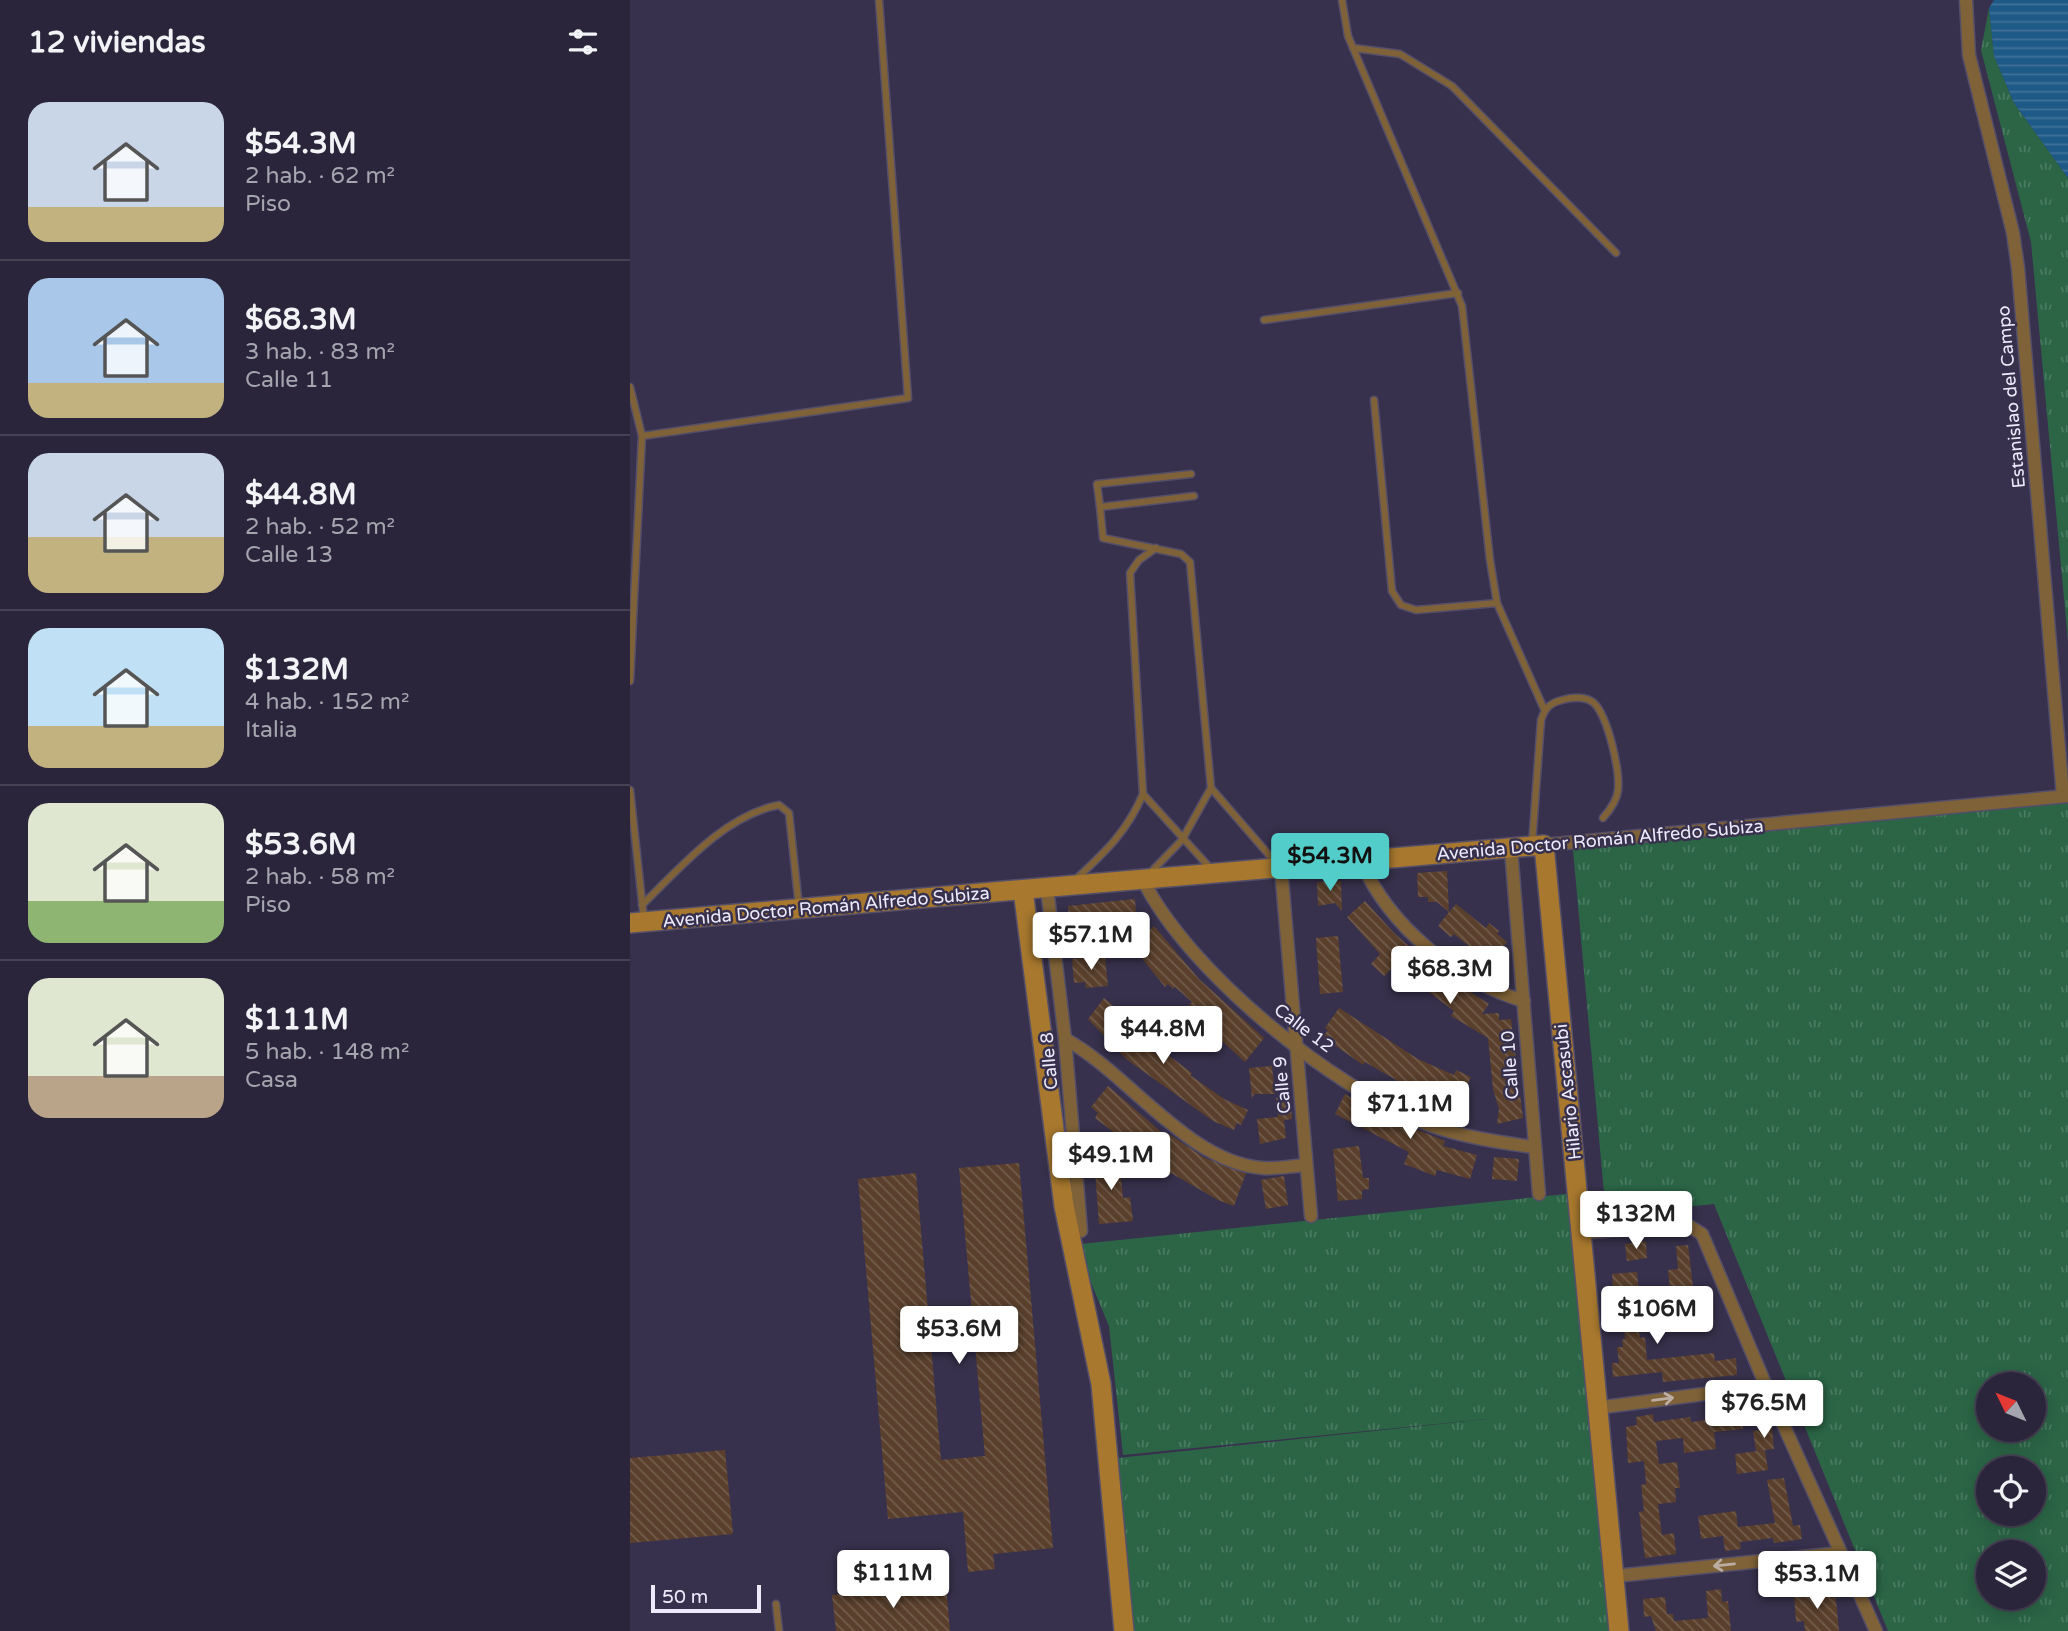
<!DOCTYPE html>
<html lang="es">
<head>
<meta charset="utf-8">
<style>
	:root { --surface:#2a253a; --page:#322d42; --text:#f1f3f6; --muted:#a5a5af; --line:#464254; --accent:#53cdc9 }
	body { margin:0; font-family:"Varela Round",sans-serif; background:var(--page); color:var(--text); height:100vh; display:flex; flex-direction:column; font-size:26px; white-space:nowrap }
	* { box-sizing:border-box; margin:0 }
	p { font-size:23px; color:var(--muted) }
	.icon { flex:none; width:38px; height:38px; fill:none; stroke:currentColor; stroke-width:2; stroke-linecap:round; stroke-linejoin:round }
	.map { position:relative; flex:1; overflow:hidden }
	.side { display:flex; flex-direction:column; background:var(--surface); width:630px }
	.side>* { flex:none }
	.needle { width:46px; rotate:313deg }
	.buttons { position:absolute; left:1346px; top:1372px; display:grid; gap:14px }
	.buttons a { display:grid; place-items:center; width:70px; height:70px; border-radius:50%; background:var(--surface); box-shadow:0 4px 18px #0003,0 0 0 2px var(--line); font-size:35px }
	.scale { position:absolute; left:21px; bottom:18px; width:110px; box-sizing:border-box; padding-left:7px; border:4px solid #edeafc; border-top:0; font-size:19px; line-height:24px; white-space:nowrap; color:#edeafc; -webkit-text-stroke:5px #38314d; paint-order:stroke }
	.price { position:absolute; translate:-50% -60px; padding:0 16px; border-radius:7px; background:#fff; color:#222; font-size:23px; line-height:46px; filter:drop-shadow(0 2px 4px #0008) }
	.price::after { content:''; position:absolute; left:50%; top:42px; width:21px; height:16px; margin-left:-10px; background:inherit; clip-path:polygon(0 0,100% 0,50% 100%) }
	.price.selected { background:var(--accent); color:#111 }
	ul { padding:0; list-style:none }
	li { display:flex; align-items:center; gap:21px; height:175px; padding:0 28px }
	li+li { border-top:2px solid var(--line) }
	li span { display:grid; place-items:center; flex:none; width:196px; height:140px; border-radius:21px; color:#555 }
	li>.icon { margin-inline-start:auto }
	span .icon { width:84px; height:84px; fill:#fffc; stroke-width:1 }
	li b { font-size:30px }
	h2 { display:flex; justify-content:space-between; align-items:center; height:84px; padding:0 28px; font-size:30px }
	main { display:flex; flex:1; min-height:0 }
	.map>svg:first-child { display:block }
	.grass { fill:url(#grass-tufts); fill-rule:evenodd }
	.water { fill:url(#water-rules) }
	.building { fill:url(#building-back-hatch) }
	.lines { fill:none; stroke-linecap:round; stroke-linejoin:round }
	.lane-casing { stroke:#554f69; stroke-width:9 }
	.street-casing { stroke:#554f69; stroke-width:15 }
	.secondary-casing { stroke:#554f69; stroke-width:22 }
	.lane { stroke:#7f6237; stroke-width:6 }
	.street { stroke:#7f6237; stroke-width:12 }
	.secondary { stroke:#a7782e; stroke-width:19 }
	.oneway { stroke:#bcada3 }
	.labels { text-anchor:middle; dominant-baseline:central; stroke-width:5; stroke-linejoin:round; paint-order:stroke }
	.street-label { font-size:18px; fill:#edeafc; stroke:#38314d }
</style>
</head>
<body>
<main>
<section class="side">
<h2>12 viviendas<svg class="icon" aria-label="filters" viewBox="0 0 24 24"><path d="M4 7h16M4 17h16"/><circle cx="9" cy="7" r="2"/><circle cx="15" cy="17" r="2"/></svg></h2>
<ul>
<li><span style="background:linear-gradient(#c9d6e8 75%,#c2b280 0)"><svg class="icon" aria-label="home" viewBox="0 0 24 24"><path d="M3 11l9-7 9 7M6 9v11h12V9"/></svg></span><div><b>$54.3M</b><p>2 hab. · 62 m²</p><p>Piso</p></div></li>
<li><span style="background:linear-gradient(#a9c7e8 75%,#c2b280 0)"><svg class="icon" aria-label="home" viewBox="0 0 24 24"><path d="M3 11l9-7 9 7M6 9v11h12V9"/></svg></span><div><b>$68.3M</b><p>3 hab. · 83 m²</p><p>Calle 11</p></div></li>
<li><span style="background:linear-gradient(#c9d6e8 60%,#c2b280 0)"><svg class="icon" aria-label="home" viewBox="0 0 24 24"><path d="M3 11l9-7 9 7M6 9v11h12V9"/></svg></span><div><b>$44.8M</b><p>2 hab. · 52 m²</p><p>Calle 13</p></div></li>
<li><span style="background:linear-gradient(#bfe0f5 70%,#c2b280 0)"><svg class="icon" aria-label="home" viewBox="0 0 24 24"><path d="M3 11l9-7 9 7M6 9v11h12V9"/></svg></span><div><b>$132M</b><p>4 hab. · 152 m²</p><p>Italia</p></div></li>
<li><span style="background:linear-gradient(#dfe7d0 70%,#8fb573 0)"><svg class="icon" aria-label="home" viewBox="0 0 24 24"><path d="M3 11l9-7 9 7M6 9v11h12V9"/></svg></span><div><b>$53.6M</b><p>2 hab. · 58 m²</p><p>Piso</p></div></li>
<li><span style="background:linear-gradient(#dfe7d0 70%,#b9a48a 0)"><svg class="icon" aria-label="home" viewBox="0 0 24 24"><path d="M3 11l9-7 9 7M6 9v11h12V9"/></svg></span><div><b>$111M</b><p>5 hab. · 148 m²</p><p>Casa</p></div></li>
</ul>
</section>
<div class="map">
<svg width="1438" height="1631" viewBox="0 0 1438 1631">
	<defs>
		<pattern id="grass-tufts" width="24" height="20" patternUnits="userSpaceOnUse" patternTransform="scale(1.75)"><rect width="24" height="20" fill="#2b6546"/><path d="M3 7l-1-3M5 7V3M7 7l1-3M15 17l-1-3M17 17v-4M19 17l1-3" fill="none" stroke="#4a7b62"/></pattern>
		<pattern id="water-rules" width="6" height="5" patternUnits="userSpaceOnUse" patternTransform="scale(1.75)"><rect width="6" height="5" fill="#1e5a87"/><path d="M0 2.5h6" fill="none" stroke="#3f7299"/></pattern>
		<pattern id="building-back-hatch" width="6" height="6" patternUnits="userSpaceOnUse" patternTransform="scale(1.75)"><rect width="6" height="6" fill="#5a402c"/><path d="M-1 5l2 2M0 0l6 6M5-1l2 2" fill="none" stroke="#725c4c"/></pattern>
	</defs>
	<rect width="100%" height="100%" fill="#38314d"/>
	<g class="grass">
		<polygon points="1359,8 1364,56 1384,103 1438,178 1438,641 1401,242 1351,50"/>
		<path d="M1438,803V1631H1258L1084,1204L976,1215L943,850ZM1404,1384V1430H1358V1384ZM1404,1468V1514H1358V1468ZM1404,1552V1598H1358V1552Z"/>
		<polygon points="946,1193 989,1631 494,1631 478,1459 867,1418 493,1455 479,1326 457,1273 451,1244"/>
	</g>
	<polygon class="water" points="1364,0 1438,0 1438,178 1384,103 1364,56 1359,8"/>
	<g class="building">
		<polygon points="817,871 819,912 826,904 856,928 859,923 869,931 867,934 877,942 873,947 880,952 867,969 824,934 821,937 808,926 819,912 807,902 798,902 798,897 788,897 787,873"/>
		<polygon points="711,881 712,911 705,903 688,906 687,882"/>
		<polygon points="505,899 507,929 492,930 491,926 464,928 465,935 440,937 438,906"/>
		<polygon points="735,901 764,933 806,970 859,1004 852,1014 869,1013 869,1020 881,1019 893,1118 867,1124 869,1109 863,1089 858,1038 821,1016 824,1011 764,966 754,976 741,964 750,954 717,917"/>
		<polygon points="524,926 569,979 634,1038 615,1062 583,1033 588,1027 570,1010 566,1014 558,1007 562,1002 545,987 543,989 538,984 535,987 502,946"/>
		<polygon points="708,936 713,992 690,994 686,938"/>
		<polygon points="475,956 478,986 456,988 455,982 444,983 442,959"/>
		<polygon points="474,998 516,1033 513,1036 562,1073 560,1075 594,1099 618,1110 611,1125 607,1123 604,1130 583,1121 496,1059 458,1019"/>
		<polygon points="709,1008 788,1059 824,1075 826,1070 841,1077 831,1100 828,1099 825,1107 802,1096 797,1107 768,1093 773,1084 735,1062 733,1065 693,1037 698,1030 695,1028"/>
		<polygon points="642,1066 645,1094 624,1094 622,1099 619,1068"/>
		<polygon points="478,1086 537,1137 539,1134 575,1158 616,1173 604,1206 588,1200 541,1173 540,1175 465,1118 468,1113 461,1107"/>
		<polygon points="715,1094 743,1111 815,1141 813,1146 847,1155 840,1179 807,1170 805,1176 774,1164 779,1152 705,1114"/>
		<polygon points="660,1096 662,1119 654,1120 656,1138 630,1144 627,1119 648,1117 646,1098"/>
		<polygon points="729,1146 733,1178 739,1178 739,1189 732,1190 732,1199 708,1201 703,1149"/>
		<polygon points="489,1155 493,1198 500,1197 503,1221 469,1224 464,1158"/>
		<polygon points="864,1157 889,1159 887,1181 862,1179"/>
		<polygon points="389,1163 423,1548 363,1554 365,1569 338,1572 333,1512 258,1519 228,1179 286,1173 311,1460 355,1456 329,1168"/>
		<polygon points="654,1176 658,1205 636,1209 631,1180"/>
		<polygon points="1016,1241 1017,1258 997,1261 995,1244"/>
		<polygon points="1058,1245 1064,1295 1072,1295 1075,1328 1052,1330 1051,1323 1049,1323 1046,1287 1040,1288 1038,1270 1048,1269 1046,1246"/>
		<polygon points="1007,1272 1009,1294 1003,1294 1010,1338 1015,1337 1017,1360 1084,1353 1085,1361 1106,1358 1107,1375 1033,1382 1032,1372 983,1377 982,1363 989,1363 987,1347 993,1347 992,1340 995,1339 992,1301 984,1302 982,1274"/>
		<polygon points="1110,1405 1113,1429 1084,1432 1086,1449 1054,1453 1053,1438 1026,1441 1029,1464 1047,1462 1050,1488 1045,1488 1046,1502 1028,1504 1032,1535 1044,1533 1046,1554 1015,1558 1009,1512 1014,1511 1011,1485 1016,1484 1014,1461 998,1463 996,1427 1007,1425 1006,1417 1023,1414 1024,1422 1060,1417 1061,1422 1084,1419 1083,1416 1092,1414 1091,1407"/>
		<polygon points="1142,1428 1144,1449 1126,1451 1123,1431"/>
		<polygon points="95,1450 103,1534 0,1543 0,1458"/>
		<polygon points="1135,1450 1138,1470 1107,1474 1105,1454"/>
		<polygon points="1154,1478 1163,1526 1170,1525 1172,1539 1144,1543 1143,1538 1110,1542 1111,1549 1095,1551 1093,1536 1071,1539 1068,1516 1106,1511 1108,1527 1145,1523 1137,1480"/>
		<polygon points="316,1585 320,1631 206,1631 202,1595"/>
		<polygon points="1091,1589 1092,1602 1098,1601 1101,1631 1026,1631 1021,1616 1014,1617 1013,1599 1035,1597 1037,1614 1043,1614 1044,1621 1078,1618 1076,1591"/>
		<polygon points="1205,1590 1209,1631 1175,1631 1174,1621 1166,1622 1164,1594"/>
	</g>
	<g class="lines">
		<defs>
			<g id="lane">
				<polyline points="712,0 718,36 832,306 860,560 867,603 914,709"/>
				<polyline points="723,48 770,54 822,86 986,253"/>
				<polyline points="634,320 828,293"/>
				<polyline points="0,387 12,436 0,681"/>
				<polyline points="744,400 762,591 771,605 786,610 867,603"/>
				<polyline points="12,436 278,398 249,0"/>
				<polyline points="564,496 470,507 473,538 551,554 560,562 581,788"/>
				<polyline points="470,507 467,484 561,474"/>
				<polyline points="0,790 14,920"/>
				<polyline points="513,794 582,870"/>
				<path d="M902,845L911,720C915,708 920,703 932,700C942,697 956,696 964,703C978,717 990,770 988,790C987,801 980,810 973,818"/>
				<polyline points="520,873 552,840 581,788 646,863"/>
				<path d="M445,880C475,852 497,832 513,794L500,573L509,560L526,548"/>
				<path d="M12,905C50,868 95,815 149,805L159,813L169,907"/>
				<polyline points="146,1604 149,1631"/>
			</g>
			<g id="street">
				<polyline points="1336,0 1339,55 1383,233 1388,268 1433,796"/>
				<polyline points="914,845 1438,796"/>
				<polyline points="881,849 909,1194"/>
				<path d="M731,861C759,926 826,981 894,1001"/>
				<polyline points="651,868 681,1216"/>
				<path d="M513,880C558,971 703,1089 799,1125C833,1137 868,1142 903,1147"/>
				<polyline points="417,888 435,1039 451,1231"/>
				<path d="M435,1039C497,1072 558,1163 633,1168C647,1169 662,1166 676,1165"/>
				<polyline points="951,1233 1056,1224 1072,1234 1136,1386 1246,1631"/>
				<polyline points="966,1408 1136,1386"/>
				<polyline points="985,1576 1210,1553"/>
			</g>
			<g id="secondary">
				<polyline points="393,890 434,1206 471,1384 494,1631"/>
				<polyline points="0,923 914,845 989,1631"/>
			</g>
		</defs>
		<use href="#lane" class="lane-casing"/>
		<use href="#street" class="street-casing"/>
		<use href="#secondary" class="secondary-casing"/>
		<use href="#lane" class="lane"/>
		<use href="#street" class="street"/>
		<use href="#secondary" class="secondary"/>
	</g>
	<defs><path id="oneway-shaft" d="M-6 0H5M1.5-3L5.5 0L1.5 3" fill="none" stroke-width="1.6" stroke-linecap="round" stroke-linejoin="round" transform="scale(1.75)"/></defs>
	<g class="oneway">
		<use href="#oneway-shaft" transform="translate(1033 1399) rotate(-7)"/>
		<use href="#oneway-shaft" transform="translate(1094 1565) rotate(174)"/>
	</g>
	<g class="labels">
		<g class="street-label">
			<text transform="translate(1381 397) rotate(-95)">Estanislao del Campo</text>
			<text transform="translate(970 840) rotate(-5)">Avenida Doctor Román Alfredo Subiza</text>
			<text transform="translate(196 907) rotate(-5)">Avenida Doctor Román Alfredo Subiza</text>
			<text transform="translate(674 1028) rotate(37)">Calle 12</text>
			<text transform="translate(419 1061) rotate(-95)">Calle 8</text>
			<text transform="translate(880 1065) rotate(-94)">Calle 10</text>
			<text transform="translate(652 1085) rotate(-95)">Calle 9</text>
			<text transform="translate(938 1092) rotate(-96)">Hilario Ascasubi</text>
		</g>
	</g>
</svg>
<div class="buttons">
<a><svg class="needle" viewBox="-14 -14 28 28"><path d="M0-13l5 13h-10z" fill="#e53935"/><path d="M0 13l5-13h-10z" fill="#a5a5af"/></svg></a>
<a><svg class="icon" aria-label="locate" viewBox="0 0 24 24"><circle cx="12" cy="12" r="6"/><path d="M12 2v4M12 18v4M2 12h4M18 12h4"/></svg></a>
<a><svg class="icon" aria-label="layers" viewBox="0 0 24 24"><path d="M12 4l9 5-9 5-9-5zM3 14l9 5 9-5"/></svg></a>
</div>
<div class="scale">50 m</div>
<b class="price selected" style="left:700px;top:893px">$54.3M</b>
<b class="price" style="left:461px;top:972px">$57.1M</b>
<b class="price" style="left:820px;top:1006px">$68.3M</b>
<b class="price" style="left:533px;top:1066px">$44.8M</b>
<b class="price" style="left:780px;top:1141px">$71.1M</b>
<b class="price" style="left:481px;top:1192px">$49.1M</b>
<b class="price" style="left:1006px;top:1251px">$132M</b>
<b class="price" style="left:1027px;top:1346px">$106M</b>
<b class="price" style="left:329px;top:1366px">$53.6M</b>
<b class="price" style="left:1134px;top:1440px">$76.5M</b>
<b class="price" style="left:263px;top:1610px">$111M</b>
<b class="price" style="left:1187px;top:1611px">$53.1M</b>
</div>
</main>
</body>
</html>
